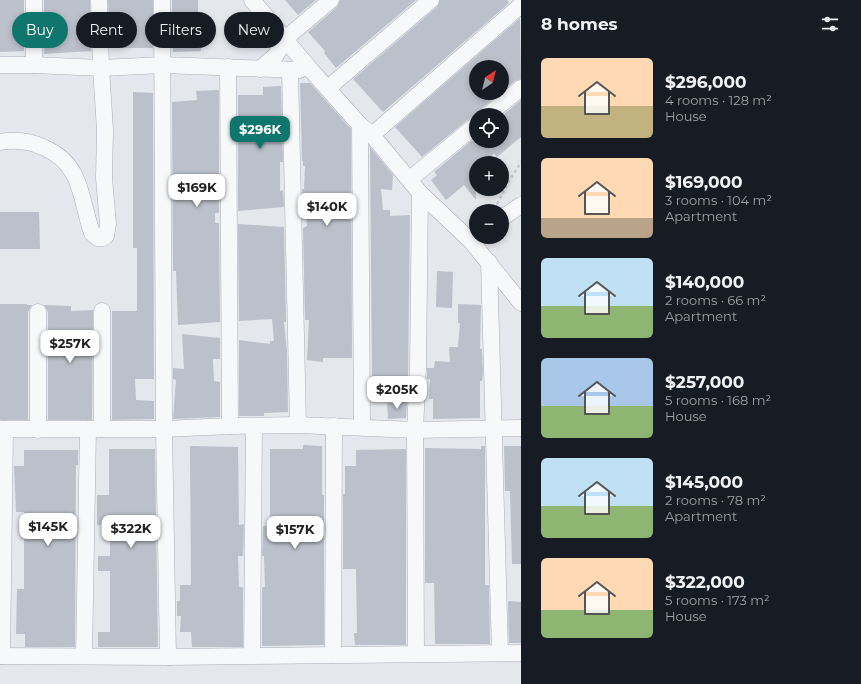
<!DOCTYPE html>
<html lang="en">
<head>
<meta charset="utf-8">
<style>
	:root { --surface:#171b24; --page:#20242c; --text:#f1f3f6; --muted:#9ea1a6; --accent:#0f766e }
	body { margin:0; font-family:Montserrat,sans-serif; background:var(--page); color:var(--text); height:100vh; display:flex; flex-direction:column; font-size:15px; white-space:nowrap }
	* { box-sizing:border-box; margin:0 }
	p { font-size:13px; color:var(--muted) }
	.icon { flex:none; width:22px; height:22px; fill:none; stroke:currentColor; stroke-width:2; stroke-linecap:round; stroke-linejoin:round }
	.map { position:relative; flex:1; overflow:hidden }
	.drawer { display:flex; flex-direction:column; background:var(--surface); width:340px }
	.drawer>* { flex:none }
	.banner { position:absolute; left:12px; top:12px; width:380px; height:36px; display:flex; gap:8px }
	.needle { width:26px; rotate:35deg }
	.tools { position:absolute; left:469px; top:60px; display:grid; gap:8px }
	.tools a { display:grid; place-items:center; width:40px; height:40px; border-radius:50%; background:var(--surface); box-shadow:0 2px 6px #0003; font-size:20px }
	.price { position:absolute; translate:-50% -34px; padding:0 9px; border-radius:8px; background:#fff; color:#222; font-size:13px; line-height:26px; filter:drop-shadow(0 1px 2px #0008) }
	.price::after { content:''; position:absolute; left:50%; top:24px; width:12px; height:9px; margin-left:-6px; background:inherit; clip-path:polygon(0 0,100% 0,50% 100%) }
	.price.on { background:var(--accent); color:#fff }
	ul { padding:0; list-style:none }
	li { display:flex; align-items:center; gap:12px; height:100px; padding:0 20px }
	li span { display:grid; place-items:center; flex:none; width:112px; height:80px; border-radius:6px; color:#555 }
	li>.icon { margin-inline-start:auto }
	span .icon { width:48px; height:48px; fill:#fffc; stroke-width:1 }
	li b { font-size:17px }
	h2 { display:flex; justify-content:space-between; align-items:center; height:48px; padding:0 20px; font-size:17px }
	.tag { padding:0 14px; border-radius:18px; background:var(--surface); box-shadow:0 2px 6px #0003; font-size:14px; line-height:36px }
	.tag.on { background:var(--accent); color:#fff }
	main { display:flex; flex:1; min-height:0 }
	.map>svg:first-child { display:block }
	.building { fill:#bbc0ca }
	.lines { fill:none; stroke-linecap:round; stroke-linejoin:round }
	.minor-casing { stroke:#a9aeb7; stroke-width:17 }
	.path { stroke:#c2c5cb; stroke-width:2.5; stroke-dasharray:3 3; stroke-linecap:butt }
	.minor { stroke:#f7f8fa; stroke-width:16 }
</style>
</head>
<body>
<main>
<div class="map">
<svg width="521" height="684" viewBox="0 0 521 684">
	<rect width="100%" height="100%" fill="#e4e7ec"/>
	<g class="building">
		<polygon points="0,0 24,0 24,51 0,52"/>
		<polygon points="44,0 90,0 91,51 44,54"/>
		<polygon points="108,0 153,0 153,48 110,48"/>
		<polygon points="172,0 198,0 198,29 200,29 201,51 173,52 173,48 172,48"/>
		<polygon points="285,0 316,0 298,15"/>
		<polygon points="340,0 416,0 336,68 324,53 325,51 308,32 337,7"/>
		<polygon points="440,0 507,0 509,3 383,112 353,79 437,7"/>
		<polygon points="520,18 521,79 515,81 502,91 502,67 476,67 476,93 500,93 482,108 479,115 470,118 422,157 395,127"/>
		<polygon points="300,83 310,83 351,129 352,358 323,358 323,362 307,360 309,320 305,320 303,228 307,226 305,205 303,205 302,189 304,189 305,166 303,166 303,161 302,161"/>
		<polygon points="281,86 283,162 280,162 280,191 283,190 284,207 238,211 238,95 263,95 263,87"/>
		<polygon points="219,90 219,213 215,213 215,223 219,223 220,322 178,325 176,271 173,271 172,102 197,100 196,91"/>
		<polygon points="133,92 153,93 154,379 135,379 136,400 154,401 154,419 112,420 112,311 137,311 137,248 133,248"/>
		<polygon points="521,100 521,137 497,157 494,153 486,163 476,163 476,200 464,185 446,200 431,180 437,175 434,172 471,141 502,141 502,116"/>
		<polygon points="370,147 393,175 392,190 381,189 383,210 390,210 390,216 410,215 408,379 405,379 405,376 372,377"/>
		<polygon points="0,212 39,212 40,249 0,249"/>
		<polygon points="238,224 284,227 286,320 286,322 284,322 287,352 288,412 264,413 264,416 239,416 239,340 270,344 270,341 274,341 272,319 239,321"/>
		<polygon points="437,271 453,272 452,308 436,307"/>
		<polygon points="0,304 27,304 27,305 32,305 28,312 28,420 0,420"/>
		<polygon points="458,304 481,305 480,349 482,349 483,373 482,381 480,381 480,418 433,419 433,399 429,399 430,379 427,379 427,368 434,368 435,361 450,362 449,347 458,347 460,323 458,323"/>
		<polygon points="44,305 71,306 71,311 93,310 92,420 48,420 48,312"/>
		<polygon points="182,334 220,338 220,359 213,359 214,381 220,382 220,417 173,419 176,380 173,379 173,368 184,369"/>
		<polygon points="407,402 406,418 388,419 387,403"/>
		<polygon points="303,445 322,446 322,495 324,495 324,645 262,646 262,587 265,587 264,556 262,556 263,526 270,526 270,449 303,449"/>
		<polygon points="190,446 238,447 239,525 244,524 243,556 238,556 239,587 243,587 243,647 192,647 191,632 180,632 181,616 177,616 177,601 180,601 180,585 191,585"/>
		<polygon points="481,446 485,446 485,585 489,585 490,644 435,644 434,583 425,583 425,448 481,449"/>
		<polygon points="504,446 521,446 521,564 512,564 510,491 505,491"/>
		<polygon points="109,449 155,449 158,647 98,647 98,632 110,632 110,571 98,571 98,556 110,556 110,525 97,525 97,495 109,495"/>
		<polygon points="406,449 406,645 355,645 354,633 357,633 356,569 343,569 343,494 345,494 345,466 356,466 356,450"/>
		<polygon points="24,450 78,450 78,465 76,465 75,647 25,647 25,634 16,634 17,589 24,589 24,512 16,512 14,466 24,466"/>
		<polygon points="508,601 521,602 521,643 509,643"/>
	</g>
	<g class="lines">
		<defs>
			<g id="minor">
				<polyline points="34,0 34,65"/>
				<polyline points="162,0 164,429 168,657"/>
				<polyline points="252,0 310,69 360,125 372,135 420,193 471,241 521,303"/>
				<polyline points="0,65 34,65 101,68 163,65 300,70"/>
				<polyline points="228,67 230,426"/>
				<polyline points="260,69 276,55 285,39 331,0"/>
				<polyline points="290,70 298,425"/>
				<polyline points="328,88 431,0"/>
				<polyline points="488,115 521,88"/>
				<polyline points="360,125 362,427"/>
				<polyline points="372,135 521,5"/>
				<path d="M0,142C16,139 31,141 45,148C83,165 80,199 92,233L98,238H103L106,236L108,224L104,178L105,130L101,68L99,0"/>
				<polyline points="410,179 476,125"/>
				<polyline points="502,218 521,205"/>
				<polyline points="489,262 500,653"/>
				<polyline points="102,311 102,429"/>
				<polyline points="38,312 38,430"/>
				<polyline points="0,429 164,429 230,426 298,425 415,430 521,428"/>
				<polyline points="416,654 415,430 418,367 420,193"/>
				<polyline points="252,655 254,426"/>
				<polyline points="333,655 334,426"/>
				<polyline points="0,656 168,657 521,653"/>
				<polyline points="2,656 5,429"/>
				<polyline points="84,656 88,429"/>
			</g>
		</defs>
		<use href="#minor" class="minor-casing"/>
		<polyline class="path" points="497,204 509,181 521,162"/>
		<use href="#minor" class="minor"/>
	</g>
</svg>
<div class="tools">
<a><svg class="needle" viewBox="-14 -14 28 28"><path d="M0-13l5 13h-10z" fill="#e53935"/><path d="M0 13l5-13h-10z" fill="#9ea1a6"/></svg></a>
<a><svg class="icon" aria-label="locate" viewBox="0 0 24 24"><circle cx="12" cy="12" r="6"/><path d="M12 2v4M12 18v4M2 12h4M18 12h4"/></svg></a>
<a>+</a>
<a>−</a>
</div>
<b class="price on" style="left:260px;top:150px">$296K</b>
<b class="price" style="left:197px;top:208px">$169K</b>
<b class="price" style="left:327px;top:227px">$140K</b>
<b class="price" style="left:70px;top:364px">$257K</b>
<b class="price" style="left:397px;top:410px">$205K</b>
<b class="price" style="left:48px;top:547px">$145K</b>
<b class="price" style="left:131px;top:549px">$322K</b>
<b class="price" style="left:295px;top:550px">$157K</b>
<div class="banner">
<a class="tag on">Buy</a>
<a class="tag">Rent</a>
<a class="tag">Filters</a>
<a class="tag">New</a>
</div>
</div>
<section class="drawer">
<h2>8 homes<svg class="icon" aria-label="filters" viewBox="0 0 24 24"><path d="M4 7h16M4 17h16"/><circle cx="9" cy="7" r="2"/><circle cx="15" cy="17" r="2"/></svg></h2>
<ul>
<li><span style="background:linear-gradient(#ffd9b3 60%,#c2b280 0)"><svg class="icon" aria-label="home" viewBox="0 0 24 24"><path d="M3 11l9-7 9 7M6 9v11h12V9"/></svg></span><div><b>$296,000</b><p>4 rooms · 128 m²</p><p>House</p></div></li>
<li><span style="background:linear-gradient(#ffd9b3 75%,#b9a48a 0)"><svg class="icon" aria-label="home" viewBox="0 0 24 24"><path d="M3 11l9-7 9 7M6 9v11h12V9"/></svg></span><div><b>$169,000</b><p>3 rooms · 104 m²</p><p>Apartment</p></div></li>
<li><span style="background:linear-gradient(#bfe0f5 60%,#8fb573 0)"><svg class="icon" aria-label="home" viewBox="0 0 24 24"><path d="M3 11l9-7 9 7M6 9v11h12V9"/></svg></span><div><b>$140,000</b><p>2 rooms · 66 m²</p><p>Apartment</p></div></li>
<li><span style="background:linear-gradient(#a9c7e8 60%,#8fb573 0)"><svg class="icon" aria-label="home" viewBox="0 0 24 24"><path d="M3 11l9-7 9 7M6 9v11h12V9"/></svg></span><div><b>$257,000</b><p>5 rooms · 168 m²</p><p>House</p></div></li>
<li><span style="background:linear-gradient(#bfe0f5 60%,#8fb573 0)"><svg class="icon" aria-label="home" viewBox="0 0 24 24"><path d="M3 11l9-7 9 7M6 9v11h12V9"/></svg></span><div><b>$145,000</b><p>2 rooms · 78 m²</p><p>Apartment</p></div></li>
<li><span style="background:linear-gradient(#ffd9b3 65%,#8fb573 0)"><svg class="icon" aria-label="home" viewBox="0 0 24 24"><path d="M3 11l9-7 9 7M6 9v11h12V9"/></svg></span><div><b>$322,000</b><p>5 rooms · 173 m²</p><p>House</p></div></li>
</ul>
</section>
</main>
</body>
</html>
